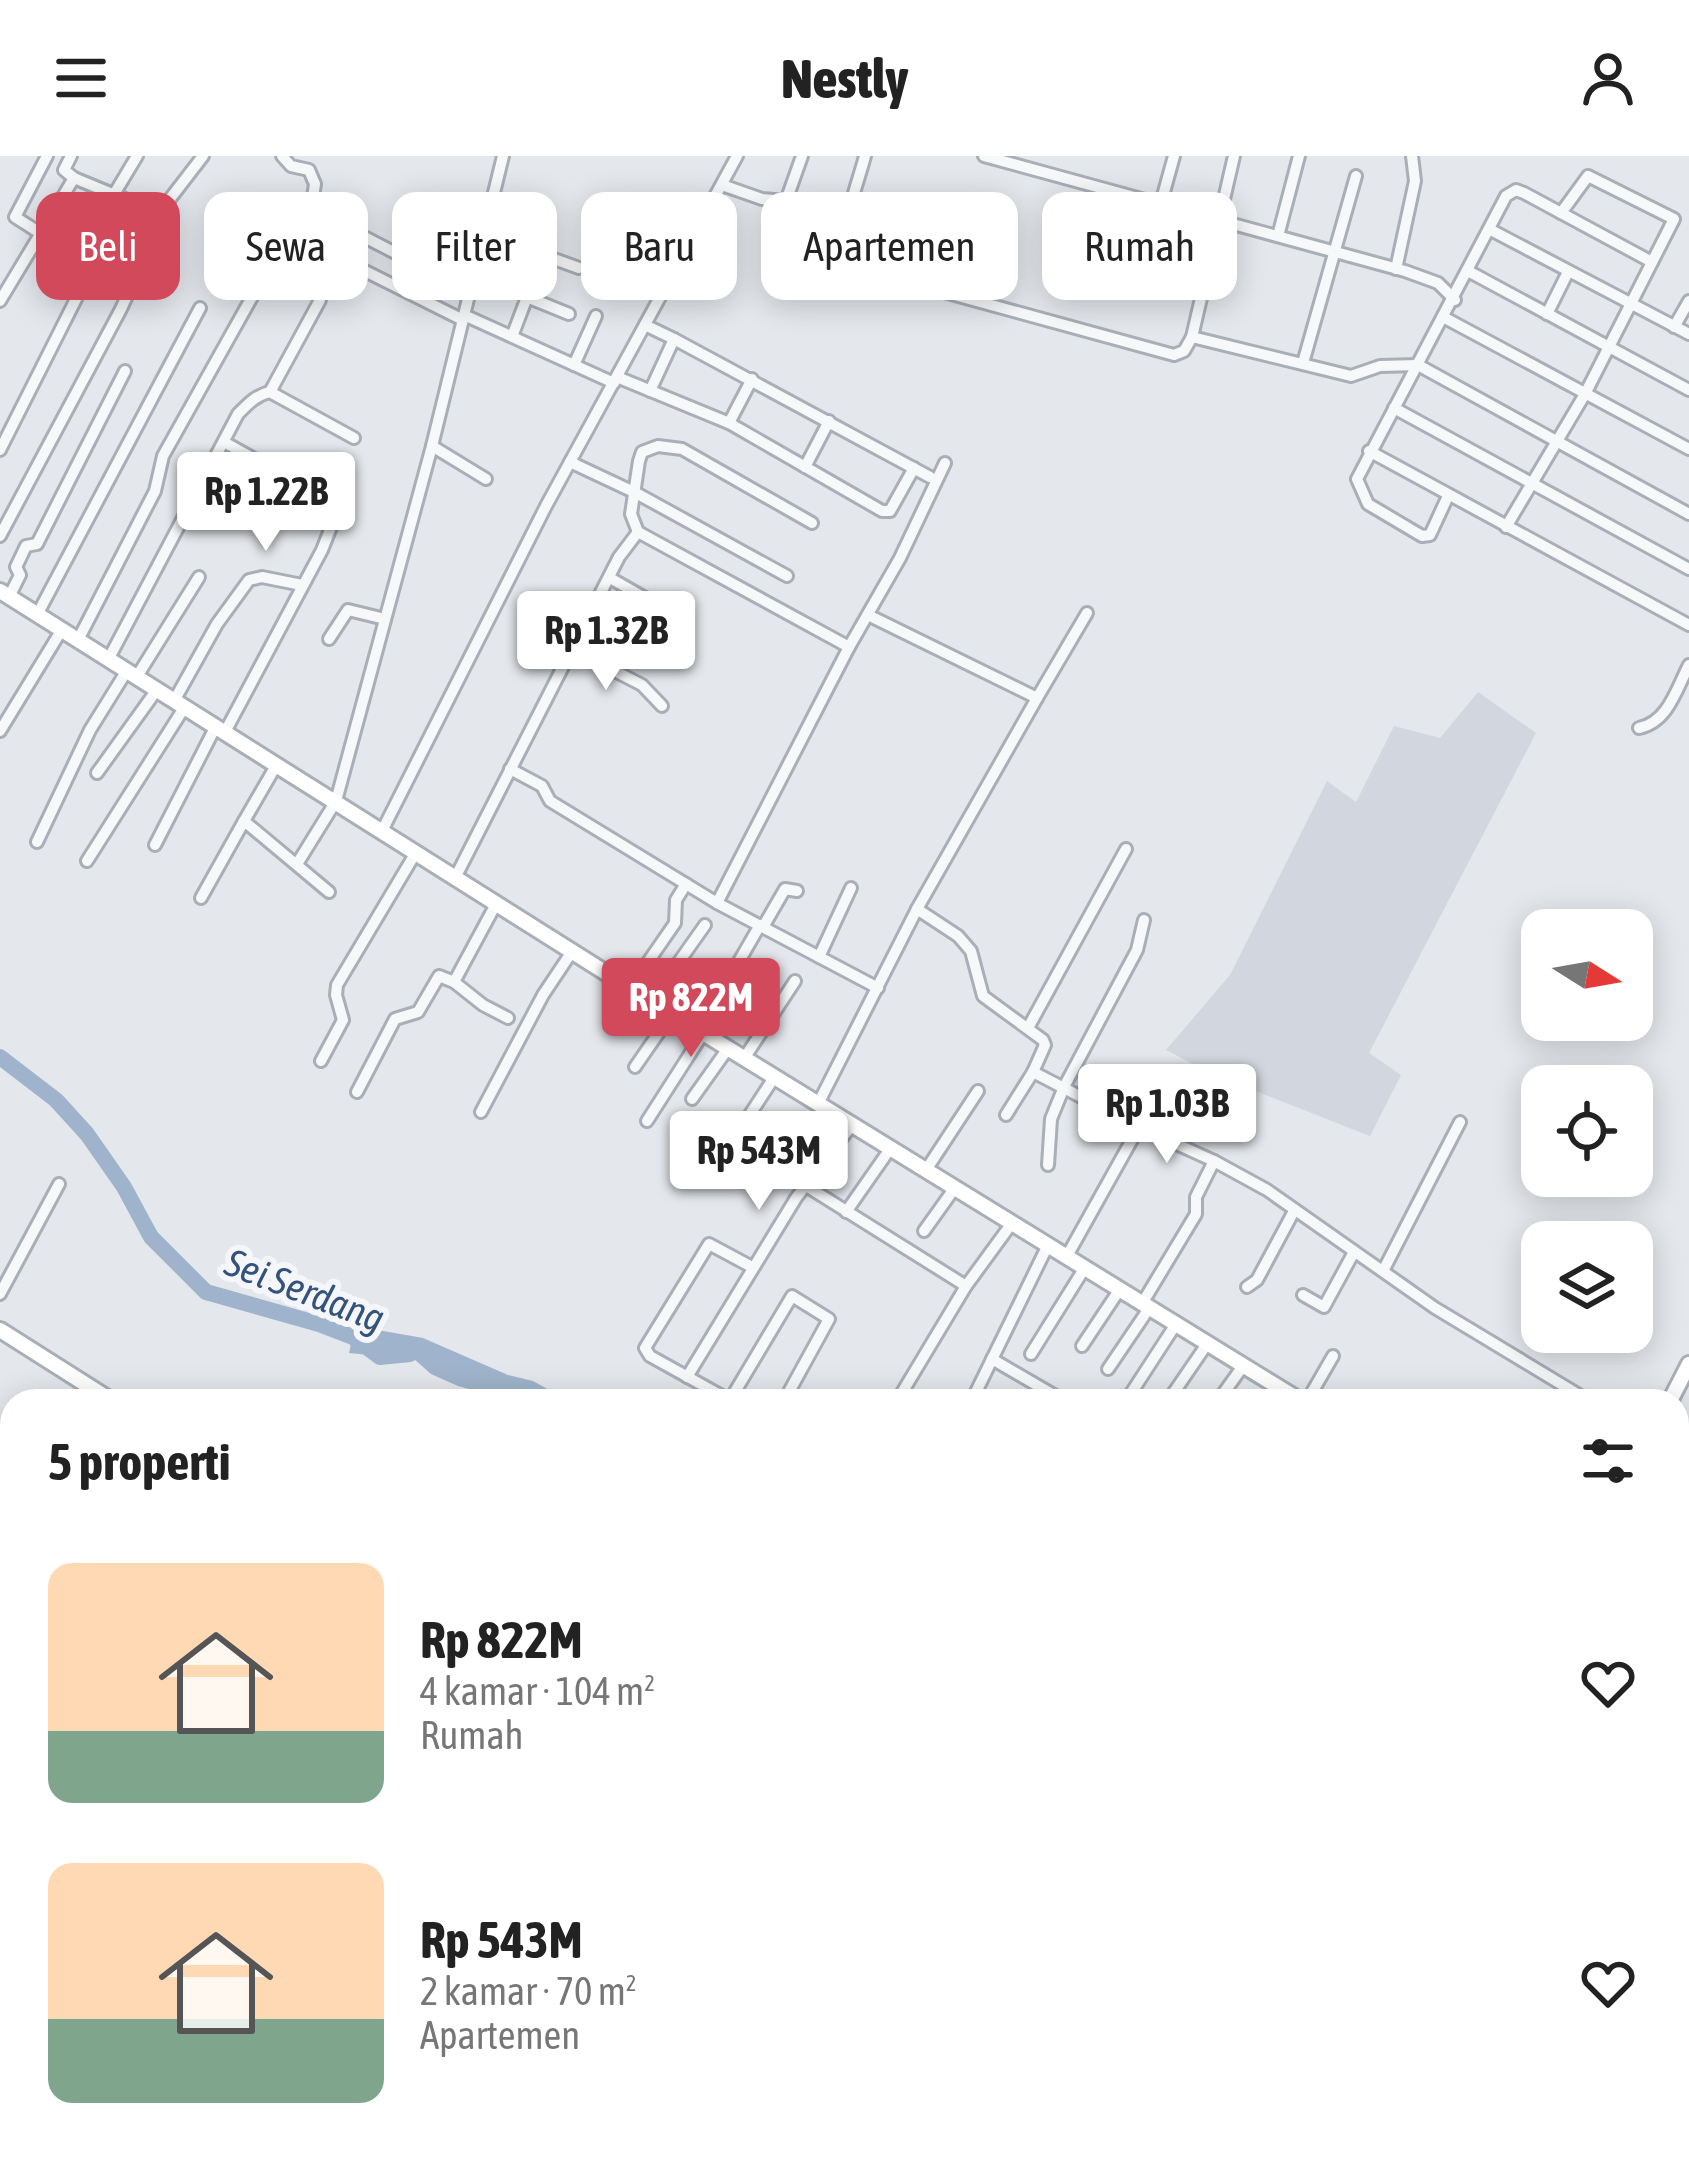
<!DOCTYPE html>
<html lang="id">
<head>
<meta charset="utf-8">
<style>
	:root { --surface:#fff; --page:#f6f6f6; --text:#222; --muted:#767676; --accent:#d1495b }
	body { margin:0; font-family:"Asap Condensed",sans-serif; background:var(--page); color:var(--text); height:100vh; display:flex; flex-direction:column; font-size:45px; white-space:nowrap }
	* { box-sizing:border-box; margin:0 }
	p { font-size:39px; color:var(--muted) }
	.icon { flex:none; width:66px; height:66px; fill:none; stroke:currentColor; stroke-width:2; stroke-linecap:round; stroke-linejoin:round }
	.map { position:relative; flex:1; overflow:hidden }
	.side { position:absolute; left:0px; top:1233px; width:1689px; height:771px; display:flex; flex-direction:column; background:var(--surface); border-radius:36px 36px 0 0; box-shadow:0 6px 30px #0003 }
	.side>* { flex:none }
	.guide { position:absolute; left:36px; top:36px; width:1617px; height:108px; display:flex; gap:24px }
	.needle { width:78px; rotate:101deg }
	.fabs { position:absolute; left:1521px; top:753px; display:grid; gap:24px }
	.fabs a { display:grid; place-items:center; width:132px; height:132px; border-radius:24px; background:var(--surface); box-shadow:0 6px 30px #0003; font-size:60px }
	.price { position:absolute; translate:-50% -102px; padding:0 27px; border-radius:12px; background:#fff; color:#222; font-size:39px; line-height:78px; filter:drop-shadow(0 3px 6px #0008) }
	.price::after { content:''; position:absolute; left:50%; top:72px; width:36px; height:27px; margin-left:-18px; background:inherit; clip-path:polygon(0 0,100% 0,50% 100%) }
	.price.active { background:var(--accent); color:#fff }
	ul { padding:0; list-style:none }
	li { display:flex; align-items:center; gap:36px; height:300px; padding:0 48px }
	li span { display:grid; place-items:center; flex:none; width:336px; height:240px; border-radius:24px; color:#555 }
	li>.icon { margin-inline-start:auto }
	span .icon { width:144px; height:144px; fill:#fffc; stroke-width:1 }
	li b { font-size:51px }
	h2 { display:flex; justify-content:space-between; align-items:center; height:144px; padding:0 48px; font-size:51px }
	.tag { padding:0 42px; border-radius:24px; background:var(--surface); box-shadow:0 6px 30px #0003; font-size:42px; line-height:108px }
	.tag.active { background:var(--accent); color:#fff }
	header { display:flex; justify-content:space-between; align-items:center; height:156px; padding:0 48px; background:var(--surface); font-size:54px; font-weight:800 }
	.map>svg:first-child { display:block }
	.built { fill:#d2d6de }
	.water { fill:#9fb4cc }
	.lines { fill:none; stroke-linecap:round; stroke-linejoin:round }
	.river { stroke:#9fb4cc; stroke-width:16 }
	.street-casing { stroke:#a9aeb7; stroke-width:16 }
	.secondary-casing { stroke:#a9aeb7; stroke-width:20 }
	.street { stroke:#f7f8fa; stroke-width:10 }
	.secondary { stroke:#fff; stroke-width:14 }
	.labels { text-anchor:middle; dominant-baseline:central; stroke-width:12; stroke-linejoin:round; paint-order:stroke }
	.water-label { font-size:39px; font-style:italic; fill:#34527a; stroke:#f4f6f9 }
</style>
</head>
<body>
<header><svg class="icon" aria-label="menu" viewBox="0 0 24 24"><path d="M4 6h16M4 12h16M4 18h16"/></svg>Nestly<svg class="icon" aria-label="person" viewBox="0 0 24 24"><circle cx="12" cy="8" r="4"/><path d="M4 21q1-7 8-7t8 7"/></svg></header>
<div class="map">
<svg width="1689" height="2002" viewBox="0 0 1689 2002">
	<rect width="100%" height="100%" fill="#e4e7ec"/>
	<polygon class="built" points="1478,536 1536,577 1369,897 1401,919 1370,980 1212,918 1166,894 1230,819 1327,625 1356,646 1394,570 1440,582"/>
	<polygon class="water" points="355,1170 423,1182 508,1219 533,1225 569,1245 513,1245 458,1230 431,1218 414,1203 349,1197"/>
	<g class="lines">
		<polyline class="river" points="0,901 56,944 87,978 124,1031 151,1081 206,1136 319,1168 353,1181 380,1201 410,1198"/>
		<defs>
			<g id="street">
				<polyline points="71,0 64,14 74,22"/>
				<polyline points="282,0 291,10 309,14 315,28 312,48 316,56 469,135"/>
				<path d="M865,0C853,46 829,86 878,118L1174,199L1184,195L1192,181L1234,0"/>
				<polyline points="984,0 1405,115 1438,127 1455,144"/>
				<polyline points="722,29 762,43 786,45 802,0"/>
				<polyline points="113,40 137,0"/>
				<polyline points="1161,47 1174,0"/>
				<polyline points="156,61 203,0"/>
				<polyline points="1489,73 1689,178"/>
				<polyline points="40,77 15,61 47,0"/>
				<polyline points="1278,80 1299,0"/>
				<path d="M240,101H249C263,82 268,74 293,79L463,164"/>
				<polyline points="1396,113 1415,25 1412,0"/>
				<polyline points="1468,115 1689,234"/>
				<polyline points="527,141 569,158"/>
				<polyline points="0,145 74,22 144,51 160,68 121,153 0,380"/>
				<polyline points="1547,158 1568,116"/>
				<polyline points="464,159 614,227"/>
				<polyline points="1445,162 1689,293"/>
				<polyline points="645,169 674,183"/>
				<polyline points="1674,171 1689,145"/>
				<polyline points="513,178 543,99 579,112"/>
				<polyline points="1192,181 1351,220 1380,210 1418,209 1689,358"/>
				<polyline points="1303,207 1356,20"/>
				<polyline points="574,209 596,160"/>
				<polyline points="617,221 729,267 882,355 890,355 914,312"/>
				<polyline points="650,235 674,183 930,321"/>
				<polyline points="270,236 320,144"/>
				<polyline points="1394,252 1689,413"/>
				<polyline points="729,267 752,223"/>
				<polyline points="224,286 331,346 337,356 322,394 225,576"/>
				<polyline points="432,290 486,323"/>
				<polyline points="0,294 79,137"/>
				<polyline points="1369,295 1689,469"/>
				<polyline points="570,306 636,337 787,420"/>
				<polyline points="805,311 829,265"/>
				<polyline points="1448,340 1430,379 1422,380 1368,348 1357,323 1506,40 1516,34 1524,37 1652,106"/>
				<polyline points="1506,371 1585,238 1674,63 1588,20 1561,57"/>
				<polyline points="638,376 631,358 639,305 642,296 658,290 682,293 812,367"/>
				<polyline points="610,422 666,454"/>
				<polyline points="9,441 20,419 16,411 26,390 37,388 125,215"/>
				<polyline points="37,459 200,152"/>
				<polyline points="329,483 348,454 385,463"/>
				<polyline points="78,484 155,335 163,300 252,141"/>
				<polyline points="572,493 642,529 662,550"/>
				<path d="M108,504L238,258C248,248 256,239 270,236L354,282"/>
				<polyline points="136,522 199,421"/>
				<polyline points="1037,542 1087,457"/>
				<polyline points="174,545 217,468 249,424 262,421 302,429"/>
				<path d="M1639,572C1668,566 1676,534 1689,509"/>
				<polyline points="0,575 61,475"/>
				<polyline points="277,608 244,665 329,736"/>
				<polyline points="510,613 542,630 550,645 717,747 878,832"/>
				<polyline points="97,617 156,535"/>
				<polyline points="382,675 546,350 737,0"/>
				<polyline points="37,686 90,574 126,516"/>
				<polyline points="155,689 216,570"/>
				<polyline points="87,705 184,552"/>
				<polyline points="297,708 336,645 432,290 503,0"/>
				<polyline points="455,722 619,401 638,376 849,491"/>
				<polyline points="201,742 244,665"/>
				<polyline points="717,747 849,491 900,402 945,307"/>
				<polyline points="496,748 454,826 483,849 508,862"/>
				<polyline points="917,753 958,780 971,795 983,840 1043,884 1045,889 1033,916"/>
				<polyline points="763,771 785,733 797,735"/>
				<polyline points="819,801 851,732"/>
				<polyline points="630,832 675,767 676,744 686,728"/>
				<polyline points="652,844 705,769"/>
				<polyline points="1028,872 1126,693"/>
				<polyline points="700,873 760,769"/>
				<polyline points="745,901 795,825"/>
				<polyline points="321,905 343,864 336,839 337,829 415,698"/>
				<polyline points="635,911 673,856"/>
				<polyline points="357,936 395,863 418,856 439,820 454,826"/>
				<polyline points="692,943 729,891"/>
				<polyline points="819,946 917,753 1037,542 868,459"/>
				<polyline points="829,953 784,1016 966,1130"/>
				<polyline points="481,956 543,839 573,794"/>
				<polyline points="1006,959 1033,916 1139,971 1214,1005"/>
				<polyline points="647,965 704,876"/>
				<polyline points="732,986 775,920"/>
				<polyline points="1048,1009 1051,963 1064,931 1137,794 1144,764"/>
				<polyline points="926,1014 978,935"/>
				<polyline points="846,1056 890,993"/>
				<polyline points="924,1075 954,1033"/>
				<polyline points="1067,1100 1139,971"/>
				<polyline points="1383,1115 1460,966"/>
				<polyline points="1247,1131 1257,1124 1294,1055"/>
				<polyline points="0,1138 59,1028"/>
				<polyline points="1303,1139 1324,1151 1354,1096"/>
				<polyline points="1143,1146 1196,1058 1196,1041 1214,1005 1267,1034 1435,1152 1589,1245"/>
				<polyline points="1082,1190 1120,1133"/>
				<polyline points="1031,1198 1084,1113"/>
				<polyline points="992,1203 1064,1245"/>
				<polyline points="1108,1213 1150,1151"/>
				<polyline points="687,1221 796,1042 852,969"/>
				<polyline points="976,1236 1048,1089"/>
				<polyline points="730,1244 792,1140 829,1163 784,1245"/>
				<polyline points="731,1245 650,1200 645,1192 709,1088 752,1111"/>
				<polyline points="897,1245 966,1130 1012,1067"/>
				<polyline points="1126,1245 1176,1168"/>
				<polyline points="1168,1245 1207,1188"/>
				<polyline points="1218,1245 1243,1210"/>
				<polyline points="1307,1245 1333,1200"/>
				<polyline points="1677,1374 1689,1381"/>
				<polyline points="1677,1527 1689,1507"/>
				<polyline points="1677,1649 1689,1628"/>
				<polyline points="1677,1756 1689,1735"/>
				<polyline points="1677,1836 1689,1842"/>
				<polyline points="1137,1992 1158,2002"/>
				<polyline points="1451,1992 1456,1992"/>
				<polyline points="1469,1992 1480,2002"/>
				<polyline points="1515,1992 1524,2002"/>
				<polyline points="669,2002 667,1996 671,1992"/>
				<polyline points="851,2002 869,1992"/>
				<polyline points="920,2002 921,1992"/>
				<polyline points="1278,2002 1281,1992"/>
				<polyline points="1383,2002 1388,1992"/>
				<polyline points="1563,2002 1586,1997"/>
			</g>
			<g id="secondary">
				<polyline points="0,435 630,832 1301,1245"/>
				<polyline points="0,1174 112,1245"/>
				<polyline points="1670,1245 1689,1208"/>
				<polyline points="758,1992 764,2002"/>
				<polyline points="1585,1992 1588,2002"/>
			</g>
		</defs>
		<use href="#street" class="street-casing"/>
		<use href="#secondary" class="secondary-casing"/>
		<use href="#street" class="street"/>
		<use href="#secondary" class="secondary"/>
	</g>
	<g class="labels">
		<g class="water-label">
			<text transform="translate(305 1134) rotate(21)">Sei Serdang</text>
		</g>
	</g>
</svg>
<div class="fabs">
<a><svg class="needle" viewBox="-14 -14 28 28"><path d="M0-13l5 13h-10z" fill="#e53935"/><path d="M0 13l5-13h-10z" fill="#767676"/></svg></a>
<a><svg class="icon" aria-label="locate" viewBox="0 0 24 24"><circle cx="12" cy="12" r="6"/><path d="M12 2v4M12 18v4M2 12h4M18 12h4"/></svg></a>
<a><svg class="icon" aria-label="layers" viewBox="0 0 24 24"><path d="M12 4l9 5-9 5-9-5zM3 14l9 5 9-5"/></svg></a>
</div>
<b class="price" style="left:266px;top:398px">Rp 1.22B</b>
<b class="price" style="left:606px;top:537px">Rp 1.32B</b>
<b class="price active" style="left:691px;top:904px">Rp 822M</b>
<b class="price" style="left:1167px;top:1010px">Rp 1.03B</b>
<b class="price" style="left:759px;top:1057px">Rp 543M</b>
<div class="guide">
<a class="tag active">Beli</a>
<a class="tag">Sewa</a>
<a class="tag">Filter</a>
<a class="tag">Baru</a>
<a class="tag">Apartemen</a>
<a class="tag">Rumah</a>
</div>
<section class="side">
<h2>5 properti<svg class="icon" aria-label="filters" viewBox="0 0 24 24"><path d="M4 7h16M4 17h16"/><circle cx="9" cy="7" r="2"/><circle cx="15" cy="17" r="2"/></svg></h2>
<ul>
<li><span style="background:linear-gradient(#ffd9b3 70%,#7fa58c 0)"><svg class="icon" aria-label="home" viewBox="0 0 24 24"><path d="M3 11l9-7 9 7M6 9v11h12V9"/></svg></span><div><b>Rp 822M</b><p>4 kamar · 104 m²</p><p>Rumah</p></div><svg class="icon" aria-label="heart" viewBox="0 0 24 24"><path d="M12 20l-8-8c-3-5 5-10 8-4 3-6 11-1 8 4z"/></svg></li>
<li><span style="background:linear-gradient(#ffd9b3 65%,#7fa58c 0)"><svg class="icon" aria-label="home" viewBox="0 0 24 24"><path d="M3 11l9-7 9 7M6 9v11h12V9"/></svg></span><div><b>Rp 543M</b><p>2 kamar · 70 m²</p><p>Apartemen</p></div><svg class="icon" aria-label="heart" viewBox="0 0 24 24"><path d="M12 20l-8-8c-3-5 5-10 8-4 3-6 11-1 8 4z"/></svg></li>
</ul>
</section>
</div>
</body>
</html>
